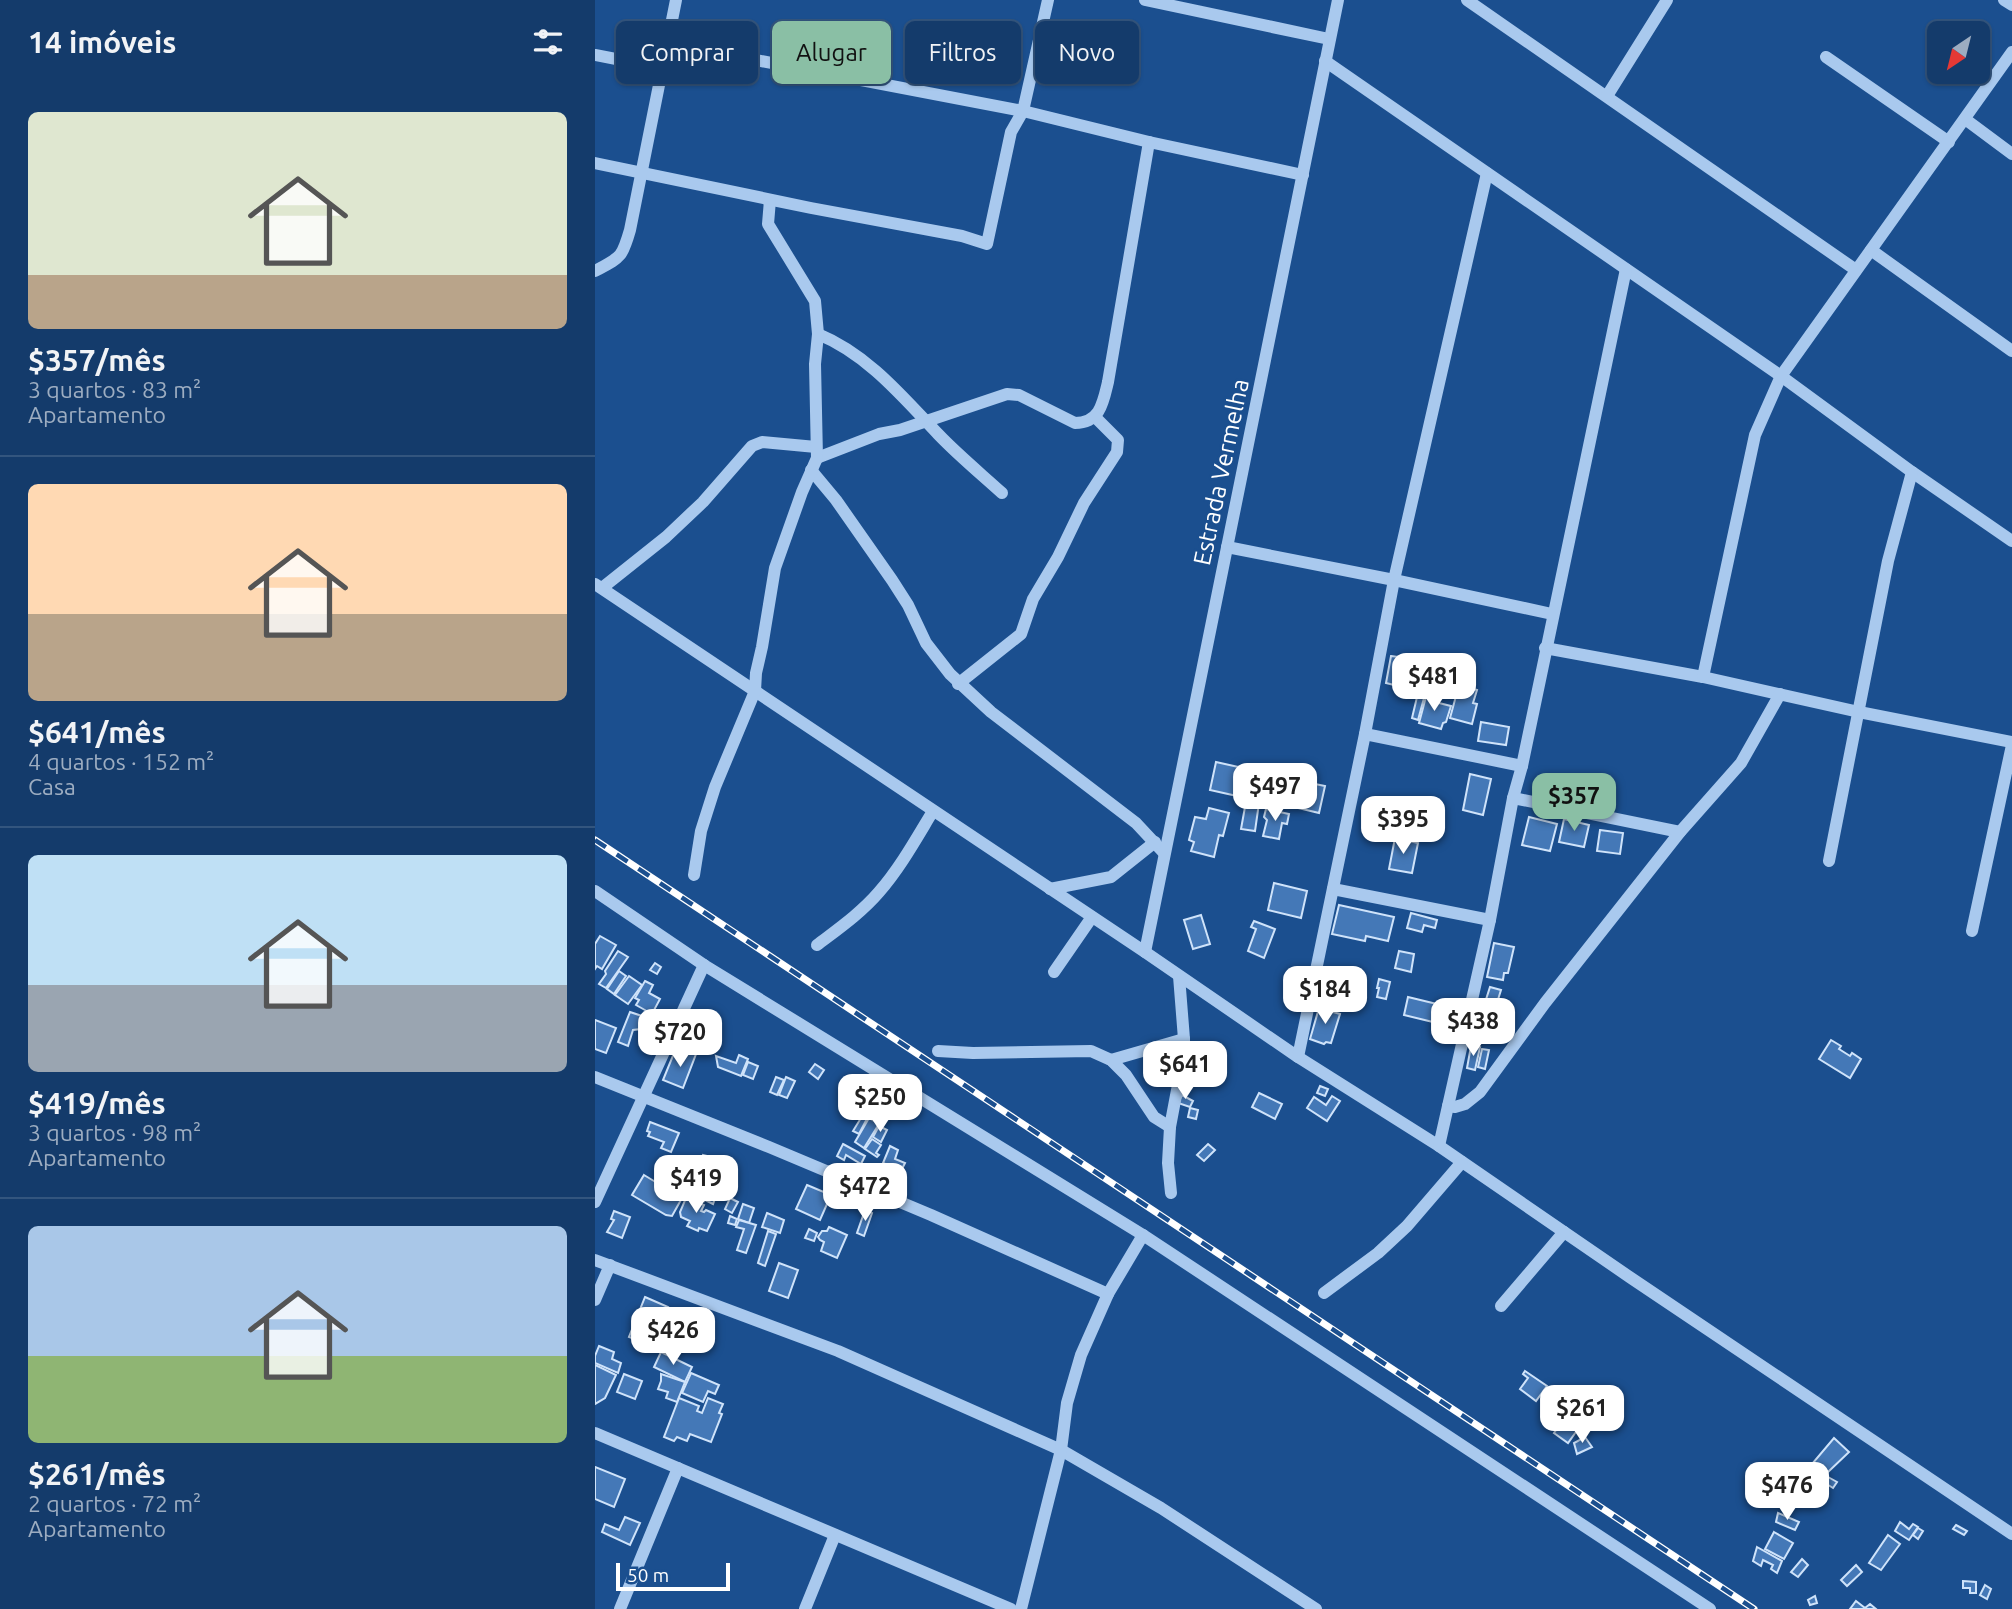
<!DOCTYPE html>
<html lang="pt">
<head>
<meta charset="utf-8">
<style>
	:root { --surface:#143b6b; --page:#1d4271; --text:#f1f3f6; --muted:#9dadc1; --line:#33557e; --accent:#8abfa5 }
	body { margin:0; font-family:Ubuntu,sans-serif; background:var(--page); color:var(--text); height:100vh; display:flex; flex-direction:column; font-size:26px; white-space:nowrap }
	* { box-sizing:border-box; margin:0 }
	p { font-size:23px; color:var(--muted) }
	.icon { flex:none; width:38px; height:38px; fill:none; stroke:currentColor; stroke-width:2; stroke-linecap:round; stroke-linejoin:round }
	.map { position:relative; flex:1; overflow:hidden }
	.sheet { display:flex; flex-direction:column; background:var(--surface); width:595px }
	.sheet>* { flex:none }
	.hud { position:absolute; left:21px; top:21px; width:665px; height:63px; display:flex; gap:14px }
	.needle { width:46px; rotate:215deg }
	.fabs { position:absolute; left:1332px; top:21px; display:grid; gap:14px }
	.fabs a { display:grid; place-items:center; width:63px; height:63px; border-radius:10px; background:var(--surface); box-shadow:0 2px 5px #0004,0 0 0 2px var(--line); font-size:35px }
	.scale { position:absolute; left:21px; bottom:18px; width:114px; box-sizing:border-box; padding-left:7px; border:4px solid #fff; border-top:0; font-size:19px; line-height:24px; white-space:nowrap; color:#fff; -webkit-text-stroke:5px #1b4f8f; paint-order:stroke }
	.price { position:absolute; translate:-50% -60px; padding:0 16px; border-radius:14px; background:#fff; color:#222; font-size:23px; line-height:46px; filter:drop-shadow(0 2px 4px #0008) }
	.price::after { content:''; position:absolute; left:50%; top:42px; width:21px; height:16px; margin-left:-10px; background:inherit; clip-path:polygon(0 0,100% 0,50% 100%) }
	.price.current { background:var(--accent); color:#111 }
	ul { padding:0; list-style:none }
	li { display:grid; align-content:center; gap:14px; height:371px; padding:0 28px }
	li+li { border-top:2px solid var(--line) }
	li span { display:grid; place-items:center; height:217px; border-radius:10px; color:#555 }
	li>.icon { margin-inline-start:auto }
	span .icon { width:126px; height:126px; fill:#fffc; stroke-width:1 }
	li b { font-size:30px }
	h2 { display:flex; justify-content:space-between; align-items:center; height:84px; padding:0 28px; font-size:30px }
	.chip { padding:0 24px; border-radius:10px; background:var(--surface); box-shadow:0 2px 5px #0004,0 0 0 2px var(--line); font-size:24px; line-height:63px }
	.chip.current { background:var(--accent); color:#111 }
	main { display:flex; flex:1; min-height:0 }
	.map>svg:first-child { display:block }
	.building { fill:#4478b7; stroke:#cfe3fa; stroke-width:2 }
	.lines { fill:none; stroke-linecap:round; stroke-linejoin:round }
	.minor { stroke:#a9c9ee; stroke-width:12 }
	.rail-casing { stroke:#fff; stroke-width:7 }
	.rail { stroke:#1b4f8f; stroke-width:4.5; stroke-dasharray:13; stroke-linecap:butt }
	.labels { text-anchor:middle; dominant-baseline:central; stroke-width:5; stroke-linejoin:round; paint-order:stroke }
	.street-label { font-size:24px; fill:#fff; stroke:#1b4f8f }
</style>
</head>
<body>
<main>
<section class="sheet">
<h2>14 imóveis<svg class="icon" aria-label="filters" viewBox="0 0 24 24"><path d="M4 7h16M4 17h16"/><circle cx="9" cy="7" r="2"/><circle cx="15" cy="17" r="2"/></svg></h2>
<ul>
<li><span style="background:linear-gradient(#dfe7d0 75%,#b9a48a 0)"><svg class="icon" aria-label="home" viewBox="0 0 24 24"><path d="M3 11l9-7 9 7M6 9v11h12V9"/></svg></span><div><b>$357/mês</b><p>3 quartos · 83 m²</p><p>Apartamento</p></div></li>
<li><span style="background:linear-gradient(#ffd9b3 60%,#b9a48a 0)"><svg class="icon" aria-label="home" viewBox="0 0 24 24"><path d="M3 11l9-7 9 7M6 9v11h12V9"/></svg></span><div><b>$641/mês</b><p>4 quartos · 152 m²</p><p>Casa</p></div></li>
<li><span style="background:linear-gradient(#bfe0f5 60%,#9aa5b1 0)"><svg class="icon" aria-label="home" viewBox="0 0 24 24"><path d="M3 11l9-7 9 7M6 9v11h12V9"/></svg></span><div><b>$419/mês</b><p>3 quartos · 98 m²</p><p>Apartamento</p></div></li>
<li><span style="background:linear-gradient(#a9c7e8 60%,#8fb573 0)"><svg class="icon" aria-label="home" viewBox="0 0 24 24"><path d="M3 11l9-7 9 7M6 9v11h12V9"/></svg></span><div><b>$261/mês</b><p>2 quartos · 72 m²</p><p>Apartamento</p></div></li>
</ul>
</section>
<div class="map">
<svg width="1417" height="1609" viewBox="0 0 1417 1609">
	<rect width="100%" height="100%" fill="#1b4f8f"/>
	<g class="building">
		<polygon points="796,656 804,657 799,685 791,683"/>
		<polygon points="864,685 882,690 878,703 882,704 877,724 855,718"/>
		<polygon points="832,693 842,696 840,702 856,706 851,722 848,723 846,729 824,723"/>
		<polygon points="822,697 829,698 823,720 817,718"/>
		<polygon points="886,722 914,727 911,745 883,741"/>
		<polygon points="621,762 657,770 651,798 615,790"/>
		<polygon points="875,774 896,779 888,815 868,810"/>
		<polygon points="720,784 730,786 724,813 699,807 704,785 718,788"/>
		<polygon points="644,800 664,803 660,831 646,829 650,807 644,804"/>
		<polygon points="614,808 634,813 628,836 624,835 619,857 596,851 599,842 594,840 600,817 611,819"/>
		<polygon points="671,809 694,814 692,824 687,823 684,839 668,836 672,820 669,817"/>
		<polygon points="934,817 962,824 955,851 927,845"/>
		<polygon points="969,819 994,825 989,847 964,842"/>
		<polygon points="1005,830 1028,833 1025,854 1002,851"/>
		<polygon points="800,838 823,843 817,873 794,869"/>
		<polygon points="679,883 712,891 706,918 673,910"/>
		<polygon points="744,905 799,917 793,941 771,936 770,941 737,934"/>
		<polygon points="816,913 842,920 840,928 829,925 827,932 812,928"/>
		<polygon points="606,915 615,944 598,949 589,920"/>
		<polygon points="659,921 680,929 669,958 653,951 661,929 656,927"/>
		<polygon points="5,936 21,945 7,969 2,966 0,969 0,944"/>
		<polygon points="899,943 919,947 913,973 909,973 908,980 892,977"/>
		<polygon points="23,951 33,957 11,988 4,984 11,974 10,971"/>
		<polygon points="804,951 819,954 816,972 800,968"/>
		<polygon points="60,963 66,967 62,974 55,970"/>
		<polygon points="24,971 31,976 19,994 12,989"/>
		<polygon points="34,976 47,985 33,1004 20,995"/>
		<polygon points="755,979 769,983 766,993 760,991 757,1001 749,999"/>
		<polygon points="784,979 795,982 791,999 782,997 784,988 782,988"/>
		<polygon points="50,981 58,985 54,993 65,999 57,1014 41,1005 44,1000 40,998"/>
		<polygon points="895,987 906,990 901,1006 896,1005 893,1013 887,1012"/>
		<polygon points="813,997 846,1005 842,1023 809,1015"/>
		<polygon points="724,1008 745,1014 736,1043 731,1042 729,1044 715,1039"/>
		<polygon points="35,1012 50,1017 46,1029 38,1030 33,1046 23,1042"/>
		<polygon points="51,1019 61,1022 56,1036 46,1033"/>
		<polygon points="0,1020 21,1028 11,1053 0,1049"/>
		<polygon points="48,1038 61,1043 56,1054 48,1050 50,1047 45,1045"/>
		<polygon points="1236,1040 1246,1046 1244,1049 1255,1056 1257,1053 1266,1059 1255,1078 1224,1059"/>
		<polygon points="876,1046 885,1047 880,1070 872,1068"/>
		<polygon points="887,1049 894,1050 890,1069 883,1067"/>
		<polygon points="89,1050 101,1054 88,1088 68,1080 79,1053 86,1056"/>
		<polygon points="144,1055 153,1059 146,1076 123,1067 121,1056 141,1063"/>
		<polygon points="153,1062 163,1066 158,1079 148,1075"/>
		<polygon points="220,1064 229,1070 223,1079 214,1072"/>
		<polygon points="181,1077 189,1080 182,1095 175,1092"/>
		<polygon points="191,1077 200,1081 192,1098 184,1095"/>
		<polygon points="725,1086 733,1089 730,1096 722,1093"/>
		<polygon points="267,1090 278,1096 278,1100 289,1107 285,1114 264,1101 266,1097 264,1096"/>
		<polygon points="664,1093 687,1104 680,1119 657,1107"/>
		<polygon points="587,1095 598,1101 595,1107 583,1103"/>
		<polygon points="737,1096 745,1101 732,1121 712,1108 719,1097 731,1105"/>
		<polygon points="262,1101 277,1109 264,1134 258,1131 266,1118 260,1112 262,1109 260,1104"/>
		<polygon points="595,1108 603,1110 601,1119 593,1117"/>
		<polygon points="274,1118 284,1124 269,1148 260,1142"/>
		<polygon points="55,1122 84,1133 76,1152 66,1148 69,1142 53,1136 55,1132 52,1131"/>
		<polygon points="284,1126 292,1130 286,1142 278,1137"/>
		<polygon points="277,1139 286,1145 281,1153 284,1155 282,1157 270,1149"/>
		<polygon points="248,1144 270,1156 266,1164 251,1155 249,1160 242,1156"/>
		<polygon points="613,1144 620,1150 609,1161 602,1155"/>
		<polygon points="295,1146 303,1150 300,1159 310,1163 306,1171 288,1163"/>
		<polygon points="108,1155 116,1157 113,1168 105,1165"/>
		<polygon points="111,1170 120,1174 109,1201 107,1200 106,1203 90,1197 98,1176 105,1178 100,1190 103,1192"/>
		<polygon points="120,1174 128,1177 118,1204 110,1200"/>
		<polygon points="49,1175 87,1198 77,1216 71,1215 37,1195"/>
		<polygon points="212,1185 236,1195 225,1220 201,1209"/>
		<polygon points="91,1198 109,1205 106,1211 109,1212 111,1210 120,1214 112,1231 104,1228 103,1231 92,1226 95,1221 86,1217 85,1212"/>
		<polygon points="135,1198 143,1202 137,1213 130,1209"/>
		<polygon points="148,1204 159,1208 154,1223 143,1219"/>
		<polygon points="270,1210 277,1213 269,1236 262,1233"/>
		<polygon points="19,1211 35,1217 27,1238 12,1232 19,1220 16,1219"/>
		<polygon points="172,1213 189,1220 185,1233 167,1227"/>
		<polygon points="135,1216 142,1219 140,1225 133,1223"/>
		<polygon points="144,1220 161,1225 151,1253 142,1250 149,1229 141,1227"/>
		<polygon points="234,1227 252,1235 242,1258 226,1251 229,1242 225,1240 223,1237 227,1231 232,1231"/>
		<polygon points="214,1229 222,1233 219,1241 210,1238"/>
		<polygon points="173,1231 181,1234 170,1266 163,1263"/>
		<polygon points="184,1263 203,1270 193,1298 174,1291"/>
		<polygon points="50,1297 73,1307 57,1346 34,1337"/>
		<polygon points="4,1346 19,1352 17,1359 26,1363 23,1373 0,1363 0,1356"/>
		<polygon points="66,1352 97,1367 90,1382 59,1367"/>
		<polygon points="0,1365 21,1375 10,1398 0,1404"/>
		<polygon points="930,1371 952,1386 941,1401 925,1389 933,1378 928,1374"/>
		<polygon points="96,1373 124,1385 120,1394 113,1391 108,1402 87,1393"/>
		<polygon points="29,1374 47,1381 40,1399 22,1392"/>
		<polygon points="66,1374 90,1382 82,1402 71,1398 73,1392 63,1389 66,1381"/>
		<polygon points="84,1398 104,1406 102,1411 107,1413 113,1398 128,1404 124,1413 127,1414 116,1442 95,1434 92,1441 82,1437 79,1441 69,1437"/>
		<polygon points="969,1419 983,1429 973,1443 959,1433"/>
		<polygon points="990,1437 997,1447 982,1454 979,1443"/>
		<polygon points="1239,1438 1254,1452 1232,1473 1217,1464"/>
		<polygon points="0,1467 30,1479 19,1507 0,1499"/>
		<polygon points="1233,1477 1242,1482 1238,1488 1230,1483"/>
		<polygon points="1183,1513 1204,1522 1200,1530 1181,1522"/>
		<polygon points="30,1517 45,1523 35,1545 7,1532 10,1524 24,1530"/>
		<polygon points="1305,1522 1314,1529 1318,1524 1323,1527 1314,1540 1300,1531"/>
		<polygon points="1361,1525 1372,1531 1369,1535 1358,1529"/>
		<polygon points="1323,1528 1328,1531 1323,1539 1318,1535"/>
		<polygon points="1179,1532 1198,1543 1189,1559 1170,1549"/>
		<polygon points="1293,1535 1305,1544 1286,1570 1274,1563"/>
		<polygon points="1162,1547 1187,1561 1182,1573 1176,1569 1178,1565 1168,1560 1166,1566 1158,1561"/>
		<polygon points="1207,1559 1213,1565 1203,1577 1196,1572"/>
		<polygon points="1261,1565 1267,1572 1252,1586 1246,1580"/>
		<polygon points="1368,1581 1381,1582 1381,1593 1375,1593 1375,1588 1368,1588"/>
		<polygon points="1390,1585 1396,1589 1392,1599 1385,1595"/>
		<polygon points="1220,1596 1222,1603 1215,1605 1213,1600"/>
		<polygon points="1261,1601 1270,1608 1275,1604 1281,1609 1255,1609"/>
	</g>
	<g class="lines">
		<g class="minor">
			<polyline points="550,0 734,39"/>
			<polyline points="872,0 1261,270"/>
			<polyline points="1409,0 1417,5"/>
			<polyline points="72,43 428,111 554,142 708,175"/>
			<polyline points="0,55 67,68"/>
			<polyline points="1231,57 1354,142"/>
			<polyline points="730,61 1186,376 1317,472 1417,541"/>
			<polyline points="1012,96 1072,0"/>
			<polyline points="1370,119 1417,154"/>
			<polyline points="0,163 216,208 367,236 392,244 416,132 428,111 453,0"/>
			<polyline points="1276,250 1417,351"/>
			<path d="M0,271C26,257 27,258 35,230L81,0"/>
			<path d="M223,334C272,354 307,396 343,434C363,455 385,473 407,493"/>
			<path d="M222,458L284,434L305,430L412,394L424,395L480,423C505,423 508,403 513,382L554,142"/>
			<polyline points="216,470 241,500 297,580 313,605 331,643 355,674 396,712 541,823 569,853"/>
			<polyline points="632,547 799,580 957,614"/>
			<polyline points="0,584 550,952 703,1057 844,1146 1036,1278 1417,1534"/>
			<polyline points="7,588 71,537 108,502 157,446 167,442 221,447"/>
			<polyline points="950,648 1108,677 1264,712 1417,742"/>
			<polyline points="1108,677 1160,435 1186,376 1417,52"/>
			<polyline points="363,684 426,634 438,599 463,557 489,503 522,452 523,440 500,417"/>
			<polyline points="770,734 927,766"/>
			<polyline points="918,798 1085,832"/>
			<polyline points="1234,861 1293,561 1317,472"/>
			<polyline points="99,875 106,831 120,787 160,691 161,673 167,647 180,568 207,492 222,458 220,364 223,334 220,301 173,224 175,200"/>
			<polyline points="455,889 516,877 560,842"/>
			<polyline points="738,889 895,920"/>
			<polyline points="0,891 109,965 548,1235 1115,1609"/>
			<polyline points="1377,931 1417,745"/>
			<path d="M222,945C243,929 266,913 284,892C305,868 321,839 338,811"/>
			<polyline points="550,952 743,0"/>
			<polyline points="459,972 497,917"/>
			<polyline points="343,1051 378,1053 496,1051 516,1060 531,1075 559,1117 575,1127"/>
			<polyline points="703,1057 770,734 799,580 892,173"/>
			<polyline points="516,1060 589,1039"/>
			<polyline points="0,1077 174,1147 336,1215 513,1294"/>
			<polyline points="853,1106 860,1107 870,1104 885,1092 950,1003 1085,832 1146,763 1185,694"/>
			<polyline points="844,1146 895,920 918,798 927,766 1031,269"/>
			<polyline points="576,1193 573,1163 575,1127 589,1053 589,1039 584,976"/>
			<polyline points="0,1202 109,965"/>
			<polyline points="0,1260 243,1351 466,1450 566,1508 721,1609"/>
			<polyline points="729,1293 783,1253 812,1226 867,1162"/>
			<polyline points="0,1300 15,1265"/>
			<polyline points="906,1306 969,1232"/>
			<polyline points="0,1433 416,1609"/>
			<polyline points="25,1609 83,1468"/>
			<polyline points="210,1609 240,1535"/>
			<polyline points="426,1609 466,1450 472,1403 486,1355 513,1294 548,1235"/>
		</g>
		<defs>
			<polyline id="rail" points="0,840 1159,1609"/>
		</defs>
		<use href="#rail" class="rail-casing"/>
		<use href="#rail" class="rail"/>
	</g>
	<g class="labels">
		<g class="street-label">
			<text transform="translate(626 472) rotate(-78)">Estrada Vermelha</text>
		</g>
	</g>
</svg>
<div class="fabs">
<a><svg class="needle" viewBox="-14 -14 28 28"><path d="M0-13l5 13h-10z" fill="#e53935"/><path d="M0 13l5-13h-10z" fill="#9dadc1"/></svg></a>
</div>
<div class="scale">50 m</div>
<b class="price" style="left:839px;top:713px">$481</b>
<b class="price" style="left:680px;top:823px">$497</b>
<b class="price current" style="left:979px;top:833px">$357</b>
<b class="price" style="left:808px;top:856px">$395</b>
<b class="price" style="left:730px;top:1026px">$184</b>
<b class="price" style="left:878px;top:1058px">$438</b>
<b class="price" style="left:85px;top:1069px">$720</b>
<b class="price" style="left:590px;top:1101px">$641</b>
<b class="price" style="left:285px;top:1134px">$250</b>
<b class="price" style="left:101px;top:1215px">$419</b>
<b class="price" style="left:270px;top:1223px">$472</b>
<b class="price" style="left:78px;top:1367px">$426</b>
<b class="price" style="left:987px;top:1445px">$261</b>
<b class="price" style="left:1192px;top:1522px">$476</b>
<div class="hud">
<a class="chip">Comprar</a>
<a class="chip current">Alugar</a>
<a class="chip">Filtros</a>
<a class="chip">Novo</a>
</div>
</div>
</main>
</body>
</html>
